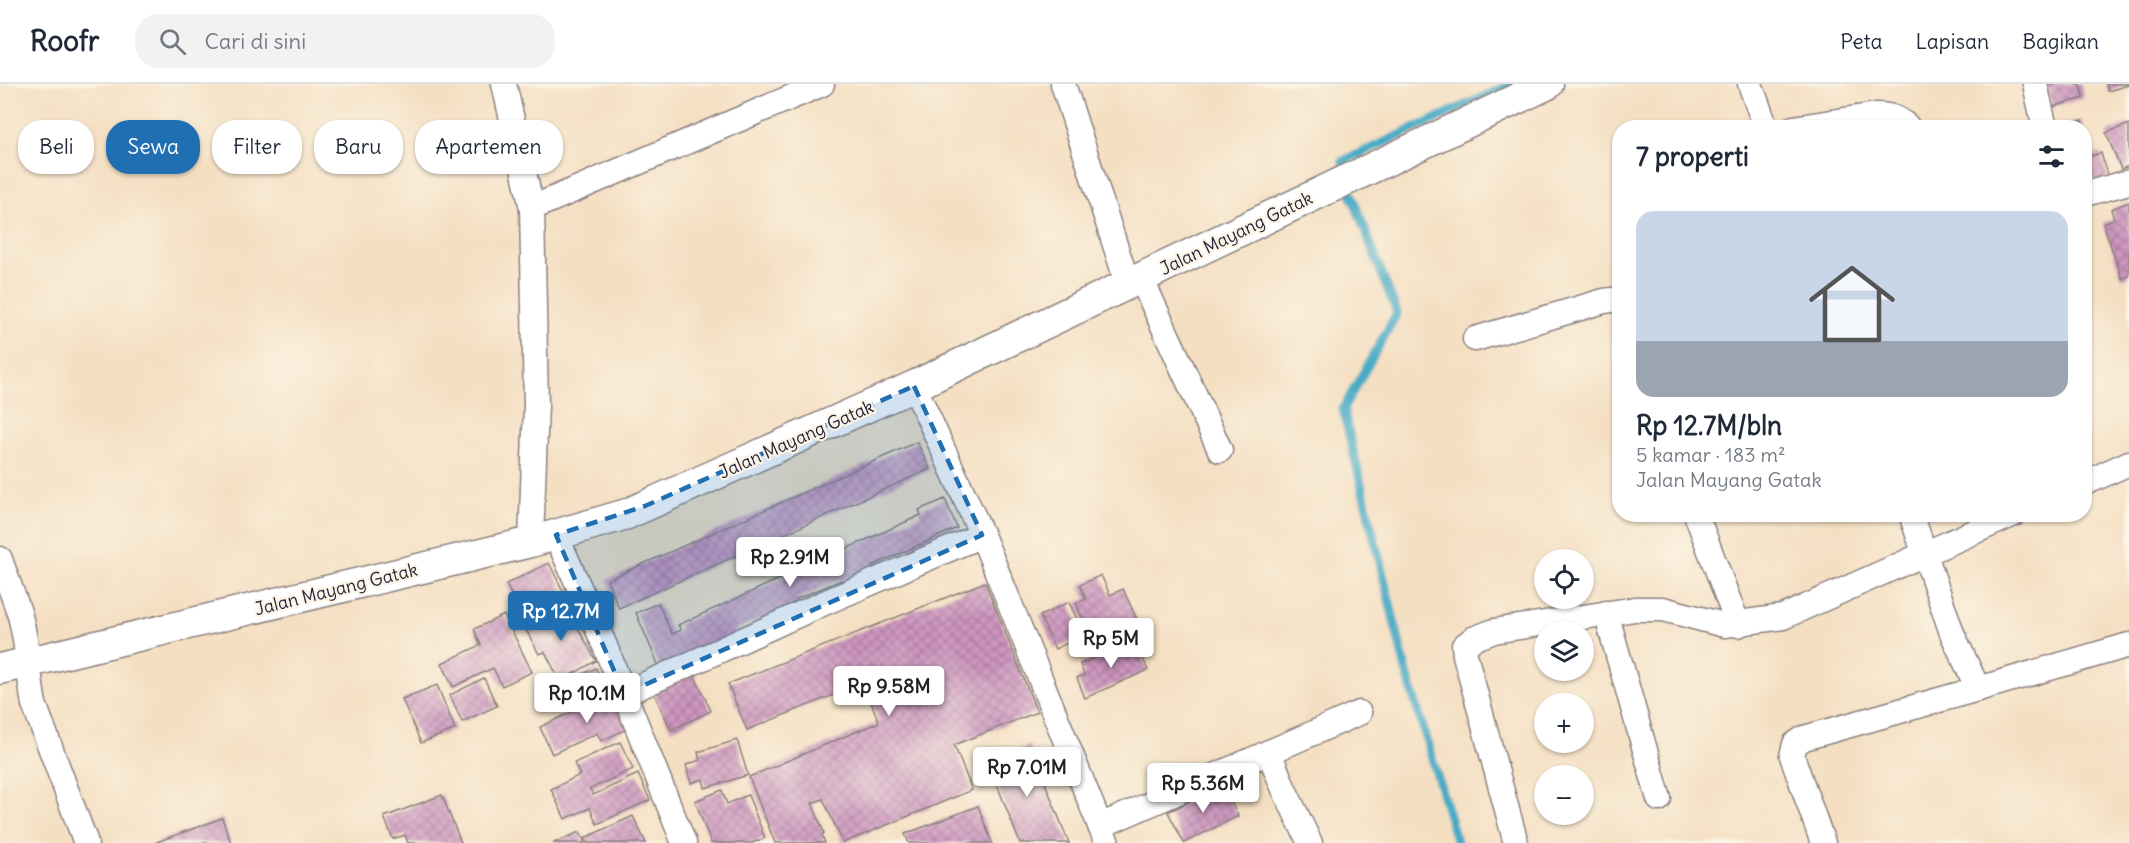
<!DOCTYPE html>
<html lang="id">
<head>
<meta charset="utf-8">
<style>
	:root { --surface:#fff; --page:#f2f2f3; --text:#1f2937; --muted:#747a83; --line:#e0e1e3; --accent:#1f6fb2 }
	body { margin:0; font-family:Delius,sans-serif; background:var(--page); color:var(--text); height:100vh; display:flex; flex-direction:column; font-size:22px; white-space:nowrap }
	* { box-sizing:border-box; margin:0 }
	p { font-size:20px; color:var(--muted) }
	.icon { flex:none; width:33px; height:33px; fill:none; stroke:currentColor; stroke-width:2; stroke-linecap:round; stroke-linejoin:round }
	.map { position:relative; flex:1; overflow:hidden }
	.side { position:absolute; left:1612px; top:36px; width:480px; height:402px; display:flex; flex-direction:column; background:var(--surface); border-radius:24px; box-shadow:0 2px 4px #0004 }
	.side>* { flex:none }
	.hud { position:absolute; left:18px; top:36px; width:570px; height:54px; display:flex; gap:12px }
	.fabs { position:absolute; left:1534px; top:465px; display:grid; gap:12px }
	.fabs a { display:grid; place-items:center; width:60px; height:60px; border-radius:50%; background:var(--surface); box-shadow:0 2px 4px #0004; font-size:30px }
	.price { position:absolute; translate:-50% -51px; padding:0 14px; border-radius:6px; background:#fff; color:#222; font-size:20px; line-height:39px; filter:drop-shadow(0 2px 3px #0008) }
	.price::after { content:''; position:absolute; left:50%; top:36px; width:18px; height:14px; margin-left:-9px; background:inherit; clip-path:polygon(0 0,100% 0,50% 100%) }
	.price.active { background:var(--accent); color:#fff }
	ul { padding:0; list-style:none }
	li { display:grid; align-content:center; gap:12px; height:318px; padding:0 24px }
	li span { display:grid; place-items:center; height:186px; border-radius:18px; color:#555 }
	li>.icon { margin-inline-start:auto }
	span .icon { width:108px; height:108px; fill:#fffc; stroke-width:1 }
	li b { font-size:26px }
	h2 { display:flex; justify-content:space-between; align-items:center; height:72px; padding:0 24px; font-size:26px }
	.pill { padding:0 21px; border-radius:24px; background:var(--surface); box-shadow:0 2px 4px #0004; font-size:21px; line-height:54px }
	.pill.active { background:var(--accent); color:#fff }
	header { display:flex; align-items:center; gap:36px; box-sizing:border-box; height:84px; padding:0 30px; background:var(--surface); border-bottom:2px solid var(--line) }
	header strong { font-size:28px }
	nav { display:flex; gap:33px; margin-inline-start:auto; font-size:21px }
	.search { width:420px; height:54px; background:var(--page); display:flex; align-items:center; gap:15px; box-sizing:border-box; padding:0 21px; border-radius:24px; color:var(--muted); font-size:22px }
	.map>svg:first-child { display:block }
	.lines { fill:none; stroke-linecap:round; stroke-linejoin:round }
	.stream { stroke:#46aac5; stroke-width:9 }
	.building { fill:url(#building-cross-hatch) }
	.minor-casing { stroke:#8b807e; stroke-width:27 }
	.tertiary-casing { stroke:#8b807e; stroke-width:33 }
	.minor { stroke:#fff; stroke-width:24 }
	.tertiary { stroke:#fff; stroke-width:30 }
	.marked { fill:#1f6fb2; fill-opacity:0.2; stroke:#1f6fb2; stroke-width:4.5; stroke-dasharray:12 8; stroke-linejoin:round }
	.labels { text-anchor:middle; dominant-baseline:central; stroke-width:4.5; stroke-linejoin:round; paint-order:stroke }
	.street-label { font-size:18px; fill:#22223b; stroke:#fcf5e5 }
</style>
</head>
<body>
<header>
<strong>Roofr</strong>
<div class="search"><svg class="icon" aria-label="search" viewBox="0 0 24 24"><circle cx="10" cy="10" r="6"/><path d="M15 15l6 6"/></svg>Cari di sini</div>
<nav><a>Peta</a><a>Lapisan</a><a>Bagikan</a></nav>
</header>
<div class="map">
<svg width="2129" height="759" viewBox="0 0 2129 759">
	<defs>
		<pattern id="building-cross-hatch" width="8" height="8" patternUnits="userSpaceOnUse" patternTransform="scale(1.5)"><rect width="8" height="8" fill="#ce96c0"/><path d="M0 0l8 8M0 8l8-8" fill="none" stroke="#a77a9d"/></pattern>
	</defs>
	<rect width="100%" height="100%" fill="#fcf5e5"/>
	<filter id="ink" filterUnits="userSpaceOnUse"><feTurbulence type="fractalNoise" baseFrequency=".0167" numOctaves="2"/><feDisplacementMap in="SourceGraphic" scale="12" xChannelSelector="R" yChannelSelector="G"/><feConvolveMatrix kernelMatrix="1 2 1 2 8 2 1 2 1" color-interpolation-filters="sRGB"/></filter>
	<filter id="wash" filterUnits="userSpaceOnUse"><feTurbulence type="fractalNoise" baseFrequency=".008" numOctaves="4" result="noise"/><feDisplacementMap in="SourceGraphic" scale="24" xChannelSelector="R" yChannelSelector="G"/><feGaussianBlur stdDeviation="1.35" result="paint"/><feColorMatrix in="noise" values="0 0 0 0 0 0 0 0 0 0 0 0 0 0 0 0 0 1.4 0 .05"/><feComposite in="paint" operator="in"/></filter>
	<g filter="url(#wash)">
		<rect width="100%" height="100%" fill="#f4dfc2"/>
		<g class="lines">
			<polyline class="stream" points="1457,759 1406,586 1343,325 1397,229 1349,104 1343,77 1512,0"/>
		</g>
		<g id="blocks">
			<g class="building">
				<polygon points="2046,0 2080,0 2084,14 2052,23"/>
				<polygon points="2106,0 2129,0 2129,1 2108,7"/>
				<polygon points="2082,36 2084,44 2057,44 2057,43"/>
				<polygon points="2129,40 2129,82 2121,85 2106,49"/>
				<polygon points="2085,50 2091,72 2101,69 2109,97 2085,104"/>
				<polygon points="2129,118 2129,192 2122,194 2103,139 2114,135 2111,125"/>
				<polygon points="917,358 930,385 619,524 607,496"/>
				<polygon points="945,415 957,444 872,482 875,490 844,504 841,496 796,515 800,524 771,530 735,546 738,550 660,585 636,529 658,519 672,550 681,546 678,541 921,431 919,426"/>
				<polygon points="549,479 566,513 523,535 506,500"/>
				<polygon points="1101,491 1110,511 1123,505 1138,538 1093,558 1076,519 1086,515 1080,501"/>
				<polygon points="985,498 1037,628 954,661 972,706 843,759 823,715 812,719 824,749 822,751 825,759 775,759 749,693 879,638 863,599 747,646 728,600"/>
				<polygon points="1069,518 1084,551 1055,565 1040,532"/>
				<polygon points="565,520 596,577 560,597 545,568 539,570 524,542"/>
				<polygon points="504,531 532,588 502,602 493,584 453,603 442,579 481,561 474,545"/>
				<polygon points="1135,557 1148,586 1085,614 1077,594 1084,591 1080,580"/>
				<polygon points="596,584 604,601 559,622 551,605"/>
				<polygon points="692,586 711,627 671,646 652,605"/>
				<polygon points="484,594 497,622 462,638 450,611"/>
				<polygon points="437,601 455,645 421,659 402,615"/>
				<polygon points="614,608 631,643 601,657 597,649 552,670 540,643"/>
				<polygon points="737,656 748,691 705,704 703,695 691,699 686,681 700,676 698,668"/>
				<polygon points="620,658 633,685 590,705 593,711 638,690 650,716 597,740 590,724 565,735 551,705 580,691 574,679"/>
				<polygon points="1030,661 1069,759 1020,759 988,678"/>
				<polygon points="1222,701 1238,732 1184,759 1168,728"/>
				<polygon points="722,706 727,720 748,711 765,754 752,759 711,759 695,717"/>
				<polygon points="442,711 461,759 408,759 405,751 393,755 384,733"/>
				<polygon points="978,722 992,759 909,759 905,750"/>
				<polygon points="633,732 646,759 587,759 585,754"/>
				<polygon points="222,734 231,759 154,759"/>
				<polygon points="580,748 585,759 553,759"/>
			</g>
		</g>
	</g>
	<g filter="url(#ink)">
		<use href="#blocks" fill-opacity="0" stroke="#8b807e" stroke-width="1.5"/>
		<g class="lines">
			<defs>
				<g id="minor">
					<polyline points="504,0 532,124 536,321 531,458"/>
					<polyline points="1063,0 1128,201"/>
					<polyline points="1750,0 1766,44"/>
					<polyline points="2035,0 2045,44"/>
					<path d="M1793,44L1876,31C1889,31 1896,33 1907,42"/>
					<polyline points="2085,110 2129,98"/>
					<polyline points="532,124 822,0"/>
					<polyline points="1141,194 1220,366"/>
					<polyline points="1475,255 1604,217 1620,215"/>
					<polyline points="914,302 982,451 1107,759"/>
					<polyline points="2085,399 2129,379"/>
					<polyline points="1696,430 1738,541"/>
					<polyline points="1911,430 1952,549 1978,605 2129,561"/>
					<polyline points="556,451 605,562 684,759"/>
					<path d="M0,475C6,493 13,511 19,528C28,559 28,590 34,620L86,759"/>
					<polyline points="1606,529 1659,715"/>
					<polyline points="624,610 824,519 982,451"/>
					<polyline points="1269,668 1283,703 1310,759"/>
					<polyline points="1100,742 1359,629"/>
					<polyline points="1516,759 1465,571 1464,562 1473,555 1494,547 1635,525 1663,525 1724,541 1783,533 2014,430"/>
					<polyline points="1823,759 1792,672 1795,660 1804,654 1978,605"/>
				</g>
				<polyline id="tertiary" points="0,585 531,458 627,430 914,302 1548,0"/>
			</defs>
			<use href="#minor" class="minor-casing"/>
			<use href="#tertiary" class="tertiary-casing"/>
			<use href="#minor" class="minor"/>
			<use href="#tertiary" class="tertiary"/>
		</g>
	</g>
	<path class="marked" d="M914,302L982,451L624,610L556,451L645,422Z"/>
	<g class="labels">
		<g class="street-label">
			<text transform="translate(1236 149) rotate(-26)">Jalan Mayang Gatak</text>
			<text transform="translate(796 355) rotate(-24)">Jalan Mayang Gatak</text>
			<text transform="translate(336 505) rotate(-14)">Jalan Mayang Gatak</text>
		</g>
	</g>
</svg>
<div class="fabs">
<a><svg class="icon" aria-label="locate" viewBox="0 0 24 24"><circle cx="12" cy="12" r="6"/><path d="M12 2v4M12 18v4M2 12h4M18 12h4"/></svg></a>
<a><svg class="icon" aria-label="layers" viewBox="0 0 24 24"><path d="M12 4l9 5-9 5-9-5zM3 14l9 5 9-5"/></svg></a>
<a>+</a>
<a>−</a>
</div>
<b class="price" style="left:790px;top:504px">Rp 2.91M</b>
<b class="price active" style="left:561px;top:558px">Rp 12.7M</b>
<b class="price" style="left:1111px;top:585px">Rp 5M</b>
<b class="price" style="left:889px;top:633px">Rp 9.58M</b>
<b class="price" style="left:587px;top:640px">Rp 10.1M</b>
<b class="price" style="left:1027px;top:714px">Rp 7.01M</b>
<b class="price" style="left:1203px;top:730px">Rp 5.36M</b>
<div class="hud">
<a class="pill">Beli</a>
<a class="pill active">Sewa</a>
<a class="pill">Filter</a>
<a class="pill">Baru</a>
<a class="pill">Apartemen</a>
</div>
<section class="side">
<h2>7 properti<svg class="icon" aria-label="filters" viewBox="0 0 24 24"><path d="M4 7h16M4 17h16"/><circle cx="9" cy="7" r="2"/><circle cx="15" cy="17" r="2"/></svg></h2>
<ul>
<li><span style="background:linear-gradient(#c9d6e8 70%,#9aa5b1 0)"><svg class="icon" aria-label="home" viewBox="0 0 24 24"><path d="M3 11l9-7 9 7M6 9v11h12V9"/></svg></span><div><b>Rp 12.7M/bln</b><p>5 kamar · 183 m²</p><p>Jalan Mayang Gatak</p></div></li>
</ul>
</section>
</div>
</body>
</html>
